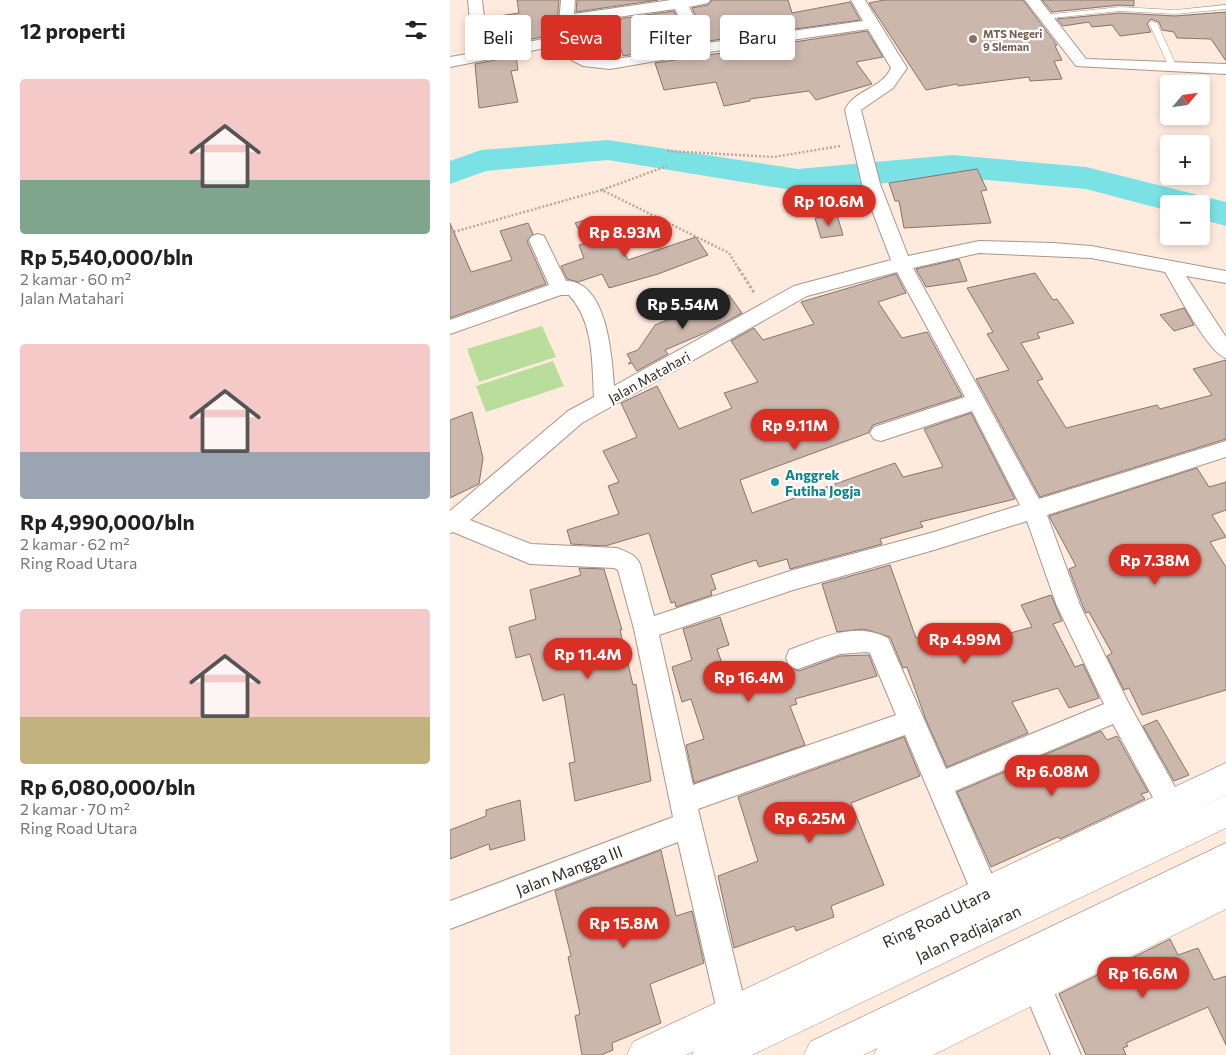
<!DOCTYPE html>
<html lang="id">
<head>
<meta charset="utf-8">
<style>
	:root { --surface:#fff; --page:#f2f2f2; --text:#222; --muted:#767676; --accent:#d93025 }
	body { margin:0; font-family:Commissioner,sans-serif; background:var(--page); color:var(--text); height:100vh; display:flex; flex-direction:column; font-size:19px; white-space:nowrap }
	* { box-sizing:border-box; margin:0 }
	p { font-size:16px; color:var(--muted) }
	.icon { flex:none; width:28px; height:28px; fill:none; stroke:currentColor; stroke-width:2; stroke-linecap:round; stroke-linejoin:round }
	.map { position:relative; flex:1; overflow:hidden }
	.details { display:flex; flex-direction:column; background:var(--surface); width:450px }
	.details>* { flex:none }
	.banner { position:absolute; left:15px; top:15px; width:475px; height:45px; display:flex; gap:10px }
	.needle { width:32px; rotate:61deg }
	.controls { position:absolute; left:710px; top:75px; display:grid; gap:10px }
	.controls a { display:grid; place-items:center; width:50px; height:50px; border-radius:5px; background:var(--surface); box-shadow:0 2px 8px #0003; font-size:25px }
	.price { position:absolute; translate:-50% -42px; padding:0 11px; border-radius:18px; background:var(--accent); color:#fff; font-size:16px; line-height:32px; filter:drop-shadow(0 1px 2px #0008) }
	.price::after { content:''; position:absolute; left:50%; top:30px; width:15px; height:11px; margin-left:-8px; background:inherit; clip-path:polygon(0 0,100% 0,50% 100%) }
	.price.active { background:#222; color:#fff }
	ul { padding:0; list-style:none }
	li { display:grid; align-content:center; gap:10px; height:265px; padding:0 20px }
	li span { display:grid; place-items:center; height:155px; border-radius:5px; color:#555 }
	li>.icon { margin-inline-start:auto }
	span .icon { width:90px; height:90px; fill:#fffc; stroke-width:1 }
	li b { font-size:21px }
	h2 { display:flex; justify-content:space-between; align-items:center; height:60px; padding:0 20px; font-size:21px }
	.pill { padding:0 18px; border-radius:5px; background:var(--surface); box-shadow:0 2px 8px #0003; font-size:18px; line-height:45px }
	.pill.active { background:var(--accent); color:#fff }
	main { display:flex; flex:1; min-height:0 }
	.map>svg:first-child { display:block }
	.green { fill:#b9dd9a }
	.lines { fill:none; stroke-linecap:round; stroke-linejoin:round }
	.river { fill:#7ae2e4; fill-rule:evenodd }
	.building { fill:#ccb7ad; stroke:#87746b }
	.lane-casing { stroke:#a8968a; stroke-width:1 }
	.street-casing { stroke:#a8968a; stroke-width:2 }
	.secondary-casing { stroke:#a8968a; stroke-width:1 }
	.highway-casing { stroke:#a8968a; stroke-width:1 }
	.path-far1 { stroke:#b7a89d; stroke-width:2.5; stroke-dasharray:2 2; stroke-linecap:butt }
	.path { stroke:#b7a89d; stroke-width:3; stroke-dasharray:2.5 2.5; stroke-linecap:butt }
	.lane { fill:#fff; fill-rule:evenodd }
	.street { fill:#fff; fill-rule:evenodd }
	.secondary { fill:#fff; fill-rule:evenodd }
	.highway { fill:#fff; fill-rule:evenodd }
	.education-dot { fill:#8d6e63; stroke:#fff; stroke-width:2 }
	.culture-dot { fill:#0f9aa8; stroke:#fff; stroke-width:2 }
	.labels { text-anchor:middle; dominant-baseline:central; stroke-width:4.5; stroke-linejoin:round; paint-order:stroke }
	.far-education-label { font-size:11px; font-weight:bold; fill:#785e54; stroke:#fff; text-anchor:start }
	.street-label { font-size:14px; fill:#322b26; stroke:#fff }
	.culture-label { font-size:14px; font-weight:bold; fill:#0d838f; stroke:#fff; text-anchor:start }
	.near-street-label { font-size:16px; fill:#322b26; stroke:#fff }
</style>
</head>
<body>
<main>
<section class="details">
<h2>12 properti<svg class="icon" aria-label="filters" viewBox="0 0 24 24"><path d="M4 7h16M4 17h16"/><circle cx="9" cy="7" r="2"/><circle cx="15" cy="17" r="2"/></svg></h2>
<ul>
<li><span style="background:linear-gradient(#f6c9c9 65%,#7fa58c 0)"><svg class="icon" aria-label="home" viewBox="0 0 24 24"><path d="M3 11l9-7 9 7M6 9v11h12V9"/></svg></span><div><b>Rp 5,540,000/bln</b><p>2 kamar · 60 m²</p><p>Jalan Matahari</p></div></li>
<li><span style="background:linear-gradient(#f6c9c9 70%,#9aa5b1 0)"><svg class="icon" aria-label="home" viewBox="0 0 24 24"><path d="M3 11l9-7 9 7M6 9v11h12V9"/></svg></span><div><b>Rp 4,990,000/bln</b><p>2 kamar · 62 m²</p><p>Ring Road Utara</p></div></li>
<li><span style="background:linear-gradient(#f6c9c9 70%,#c2b280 0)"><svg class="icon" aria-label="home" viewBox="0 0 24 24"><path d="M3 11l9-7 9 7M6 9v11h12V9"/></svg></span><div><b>Rp 6,080,000/bln</b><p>2 kamar · 70 m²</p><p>Ring Road Utara</p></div></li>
</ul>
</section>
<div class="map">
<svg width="776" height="1055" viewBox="0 0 776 1055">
	<rect width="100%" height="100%" fill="#ffebde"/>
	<g class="green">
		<polygon points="92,326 106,357 29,382 17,349"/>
		<polygon points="103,361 114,386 36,412 26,386"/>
	</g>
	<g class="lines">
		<polygon class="river" points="158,140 348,169 503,155 636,167 776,202 776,226 751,219 751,204 719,204 719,211 636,189 503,177 348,191 158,160 36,171 0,184 0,161 31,150"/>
	</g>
	<g class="building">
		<polygon points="67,0 109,0 106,34 40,48 36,18 69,13"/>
		<polygon points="127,0 208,0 126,12"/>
		<polygon points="262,0 338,0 342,13 400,2 410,20 258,41 242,8 258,5"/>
		<polygon points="434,0 573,0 607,45 605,46 612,60 604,61 612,79 580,81 579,77 508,86 507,84 476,90 419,3"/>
		<polygon points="592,0 684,0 684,6 670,5 602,12"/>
		<polygon points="224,11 240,44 173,56 168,40 152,42 150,31 125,34 126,25"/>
		<polygon points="776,12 776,61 761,39 727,38 724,32 712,30 709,22 701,19 697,24 701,32 670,36 662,25 642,27 639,22 613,26 607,19 670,13 725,16"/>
		<polygon points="417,31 433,57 406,62 422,84 366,100 359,91 300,99 300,101 274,106 266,82 214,90 205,63"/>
		<polygon points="66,56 68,70 61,71 68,102 29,108 25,64"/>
		<polygon points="527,169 537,190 531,191 541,223 454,228 449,201 445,201 439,183"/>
		<polygon points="387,215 393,235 371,238 365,218"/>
		<polygon points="145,217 156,238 167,235 178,260 246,237 258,255 208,274 159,288 152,274 128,282 117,279 111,266 134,258 129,245 136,243 125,223"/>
		<polygon points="0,223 21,272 62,260 50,231 78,223 83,234 77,241 96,284 0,318"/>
		<polygon points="509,259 517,281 476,287 466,269"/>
		<polygon points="585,273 603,300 607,299 624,323 587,333 590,338 571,343 593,379 587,381 616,428 707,405 710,409 762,395 743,369 776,360 776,439 590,497 526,379 559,370 537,334 543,332 517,288"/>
		<polygon points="446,274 456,293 428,302 452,338 477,332 512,396 423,425 418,433 290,480 302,513 445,463 453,477 493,467 474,429 521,413 565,499 470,522 473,527 430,539 432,544 340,569 337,559 309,567 306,560 261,575 266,589 261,591 262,595 226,607 225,602 221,603 199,533 155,546 121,544 117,530 169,514 158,486 169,482 153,451 187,437 171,403 207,386 229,429 282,408 274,393 308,382 281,341 304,328 313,340 364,324 351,302"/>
		<polygon points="279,295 292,313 257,332 215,350 218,354 187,371 182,363 178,364 181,361 177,354 188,350 205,325"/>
		<polygon points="734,308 744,325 724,331 710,315"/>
		<polygon points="22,412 33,458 29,484 0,498 0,420"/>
		<polygon points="747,468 759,487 776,482 776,510 762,515 776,537 760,542 776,567 776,690 692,715 679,688 674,690 657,656 662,653 639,612 636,613 632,604 619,569 626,566 599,516"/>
		<polygon points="440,565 466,638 504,627 513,646 582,627 571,605 601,595 612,621 603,624 625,667 633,664 649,698 619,708 608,688 562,702 578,733 497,767 476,720 457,667 453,668 440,637 414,629 387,632 372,584"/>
		<polygon points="129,568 154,569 172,630 170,630 183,685 186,684 201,781 125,801 119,763 125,762 114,694 93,701 80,654 66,658 59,627 86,619 80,590 131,575"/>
		<polygon points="270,617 279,645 267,649 281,689 332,671 341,669 349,671 390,656 419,655 427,676 345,699 347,704 340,706 355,745 244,783 236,745 254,739 241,699 232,702 222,667 242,660 233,629"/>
		<polygon points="707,720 739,775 724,781 693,726"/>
		<polygon points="651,731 657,740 667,736 698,792 691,794 695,799 610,839 608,837 541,867 507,792"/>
		<polygon points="454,737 470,776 401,803 434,885 381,906 384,917 346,931 344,926 284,948 268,876 308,861 288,797"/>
		<polygon points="70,800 75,840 40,850 39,844 0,859 0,830 36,816 36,810"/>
		<polygon points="211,850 226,916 242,911 254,963 200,984 211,1023 162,1043 163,1050 151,1055 132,1055 125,1016 130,1014 118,957 121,956 105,891"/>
		<polygon points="720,939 728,955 748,948 764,980 776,976 776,1045 758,1007 676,1043 678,1046 673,1048 676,1055 636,1055 609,994"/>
	</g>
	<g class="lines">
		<defs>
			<g id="lane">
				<polygon points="776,5 776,9 725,14 670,11 593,19 589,17 593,15 670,7 725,10"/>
				<polygon points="700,21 707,23 727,67 726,69 719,67 699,23"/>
			</g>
			<g id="street">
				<path d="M18,0H32L38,50L108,36L111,0H125L124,14L221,0H260L258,3L239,7L257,43L413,21L401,0H415L457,68L443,88L411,110L430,184L458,256L529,241L603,243L641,246L776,271V283L736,276L776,337V358C758,353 726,290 715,272L641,258L529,253L463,268L589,499L776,441V457L597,515L630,605L678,702L730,796L734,805L730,814L721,818L712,814L663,724L505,791L550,893L546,903L536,907L526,903L455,735L248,809L298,1015L294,1026L283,1030L272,1026L268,1015L228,842L0,929V901L223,817L184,629L168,570L164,568L80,564L3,532L0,533V511L118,411L144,397C142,362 144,322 119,295H111L0,334V320L99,285L79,240L82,236L88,234L94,236L116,281C157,281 162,356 164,386L344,286L441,260L412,184L395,110C403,90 432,89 441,68L418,29L252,53L160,69L133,66L118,58L110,45L0,67V57L23,53ZM225,9L243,45C219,49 148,69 130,52C122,45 123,33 124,23ZM447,272L515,397L424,427L420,433L424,439L431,441L522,411L570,505L484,532L343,570L204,616L190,564C185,554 177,552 167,548L81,544L20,520L132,423L357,296ZM577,521L607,606L654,704L496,769L438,638C405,621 372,638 339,650L336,658L339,666L348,669L390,654L417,652L420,653L446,715L243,785L209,635L343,590L484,550Z"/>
				<polygon points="575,0 590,0 636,59 776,64 776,74 626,66"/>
				<polygon points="586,969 596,974 631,1055 601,1055 571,984 576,974"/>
			</g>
			<g id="secondary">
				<polygon points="776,763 776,795 236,1055 177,1055 183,1042"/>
				<polygon points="776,874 776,909 483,1055 424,1055 430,1042"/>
			</g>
			<g id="highway">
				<polygon points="776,795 776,828 302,1055 242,1055 248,1042"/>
				<polygon points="776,843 776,878 413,1055 354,1055 360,1042"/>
			</g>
		</defs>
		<use href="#lane" class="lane-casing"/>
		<use href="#street" class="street-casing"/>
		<use href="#secondary" class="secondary-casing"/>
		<use href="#highway" class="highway-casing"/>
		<g class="path-far1">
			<polyline points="217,151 324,157 390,146"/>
			<polyline points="152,190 217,166"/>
			<polyline points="0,233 152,190 279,253 290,271"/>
		</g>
		<polyline class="path" points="289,269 305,294"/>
		<use href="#lane" class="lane"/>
		<use href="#street" class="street"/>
		<use href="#secondary" class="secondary"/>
		<use href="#highway" class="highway"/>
	</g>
	<circle class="education-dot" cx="523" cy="39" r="5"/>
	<circle class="culture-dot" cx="325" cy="482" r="5"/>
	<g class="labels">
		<g class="far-education-label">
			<text x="533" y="33">MTS Negeri<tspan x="533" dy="13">9 Sleman</tspan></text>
		</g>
		<g class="street-label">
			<text transform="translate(199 377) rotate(-29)">Jalan Matahari</text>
		</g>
		<g class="culture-label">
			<text x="335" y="474">Anggrek<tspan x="335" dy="16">Futiha Jogja</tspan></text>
		</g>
		<g class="near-street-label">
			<text transform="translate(119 870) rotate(-21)">Jalan Mangga III</text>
			<text transform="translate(486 917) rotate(-26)">Ring Road Utara</text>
			<text transform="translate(518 933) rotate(-25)">Jalan Padjajaran</text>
		</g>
	</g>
</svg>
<div class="controls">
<a><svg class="needle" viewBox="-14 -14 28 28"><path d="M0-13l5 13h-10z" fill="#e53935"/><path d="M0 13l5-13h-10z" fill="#767676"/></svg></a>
<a>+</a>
<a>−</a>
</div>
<b class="price" style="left:379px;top:227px">Rp 10.6M</b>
<b class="price" style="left:175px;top:258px">Rp 8.93M</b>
<b class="price active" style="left:233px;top:330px">Rp 5.54M</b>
<b class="price" style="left:345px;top:451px">Rp 9.11M</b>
<b class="price" style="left:705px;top:586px">Rp 7.38M</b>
<b class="price" style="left:515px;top:665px">Rp 4.99M</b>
<b class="price" style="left:138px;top:680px">Rp 11.4M</b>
<b class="price" style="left:299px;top:703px">Rp 16.4M</b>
<b class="price" style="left:602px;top:797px">Rp 6.08M</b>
<b class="price" style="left:360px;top:844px">Rp 6.25M</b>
<b class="price" style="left:174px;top:949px">Rp 15.8M</b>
<b class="price" style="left:693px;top:999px">Rp 16.6M</b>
<div class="banner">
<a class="pill">Beli</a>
<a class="pill active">Sewa</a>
<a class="pill">Filter</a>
<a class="pill">Baru</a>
</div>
</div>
</main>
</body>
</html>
